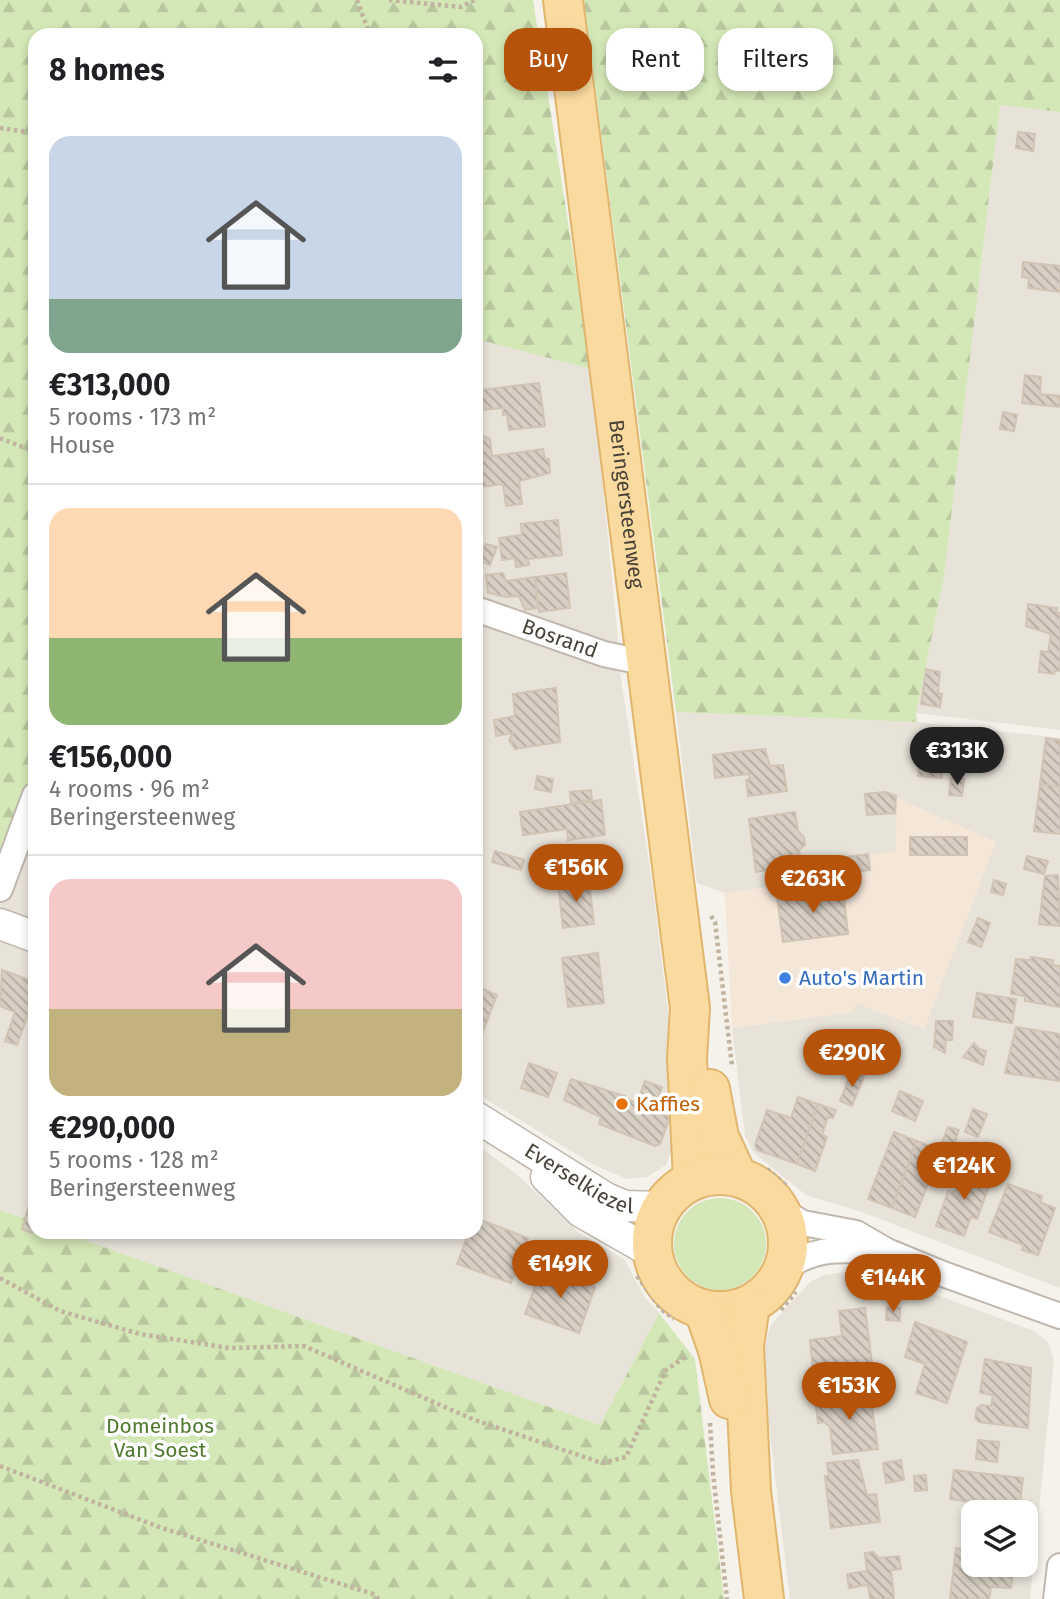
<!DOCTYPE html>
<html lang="en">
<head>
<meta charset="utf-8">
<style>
	:root { --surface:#fff; --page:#f2f2f2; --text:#202124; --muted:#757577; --line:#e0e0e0; --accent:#b45309 }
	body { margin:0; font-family:"Fira Sans",sans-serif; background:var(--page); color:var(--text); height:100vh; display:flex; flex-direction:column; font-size:26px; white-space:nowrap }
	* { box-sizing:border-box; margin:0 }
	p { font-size:23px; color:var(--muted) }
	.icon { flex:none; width:38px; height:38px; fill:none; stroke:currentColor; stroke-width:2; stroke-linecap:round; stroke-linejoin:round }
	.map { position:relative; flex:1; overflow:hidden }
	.panel { position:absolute; left:28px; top:28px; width:455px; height:1211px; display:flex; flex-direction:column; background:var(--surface); border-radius:21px; box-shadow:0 4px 10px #0003 }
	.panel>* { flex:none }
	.top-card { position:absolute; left:504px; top:28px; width:450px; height:63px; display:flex; gap:14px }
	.tools { position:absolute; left:961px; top:1500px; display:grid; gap:14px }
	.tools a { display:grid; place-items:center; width:77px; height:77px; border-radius:14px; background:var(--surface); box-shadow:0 4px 10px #0003; font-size:35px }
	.price { position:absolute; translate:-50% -60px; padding:0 16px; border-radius:24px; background:var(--accent); color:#fff; font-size:23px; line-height:46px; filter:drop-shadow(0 2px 4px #0008) }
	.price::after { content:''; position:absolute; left:50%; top:42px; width:21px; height:16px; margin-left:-10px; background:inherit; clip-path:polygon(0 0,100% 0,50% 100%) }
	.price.current { background:#222; color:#fff }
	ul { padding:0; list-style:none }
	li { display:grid; align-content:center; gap:14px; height:371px; padding:0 21px }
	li+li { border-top:2px solid var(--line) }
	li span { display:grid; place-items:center; height:217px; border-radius:21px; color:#555 }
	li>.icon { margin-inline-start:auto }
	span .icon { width:126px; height:126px; fill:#fffc; stroke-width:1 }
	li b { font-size:30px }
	h2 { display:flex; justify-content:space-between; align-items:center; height:84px; padding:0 21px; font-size:30px }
	.chip { padding:0 24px; border-radius:21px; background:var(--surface); box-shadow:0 4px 10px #0003; font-size:24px; line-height:63px }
	.chip.current { background:var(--accent); color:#fff }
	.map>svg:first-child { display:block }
	.residential { fill:#e8e3d9; fill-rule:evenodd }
	.commercial { fill:#f5e7d8 }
	.green { fill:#d4e7b6 }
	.forest { fill:url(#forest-firs) }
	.building { fill:url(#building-back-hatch); stroke:#d1c4b4; stroke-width:2 }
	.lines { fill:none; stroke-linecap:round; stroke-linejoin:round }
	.minor-casing { stroke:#c0b8ae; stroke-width:28 }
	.tertiary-casing { stroke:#c0b8ae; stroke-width:33 }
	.primary-casing { stroke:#e0b66e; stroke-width:42 }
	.path { stroke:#c1b39f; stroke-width:4.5; stroke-dasharray:3.5 3.5; stroke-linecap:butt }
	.minor { stroke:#fff; stroke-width:24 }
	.tertiary { stroke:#fff; stroke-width:30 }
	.primary { stroke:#fada9e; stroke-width:38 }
	.shop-dot { fill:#3f7fe0; stroke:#fff; stroke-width:2.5 }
	.food-dot { fill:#e8710a; stroke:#fff; stroke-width:2.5 }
	.labels { text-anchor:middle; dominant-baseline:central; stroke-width:7; stroke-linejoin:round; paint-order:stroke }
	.street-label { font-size:21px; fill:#494239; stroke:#fff }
	.shop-label { font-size:21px; fill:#366cbe; stroke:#fff; text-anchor:start }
	.food-label { font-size:21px; fill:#c56008; stroke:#fff; text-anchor:start }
	.park-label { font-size:21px; fill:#4f792d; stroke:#fff }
</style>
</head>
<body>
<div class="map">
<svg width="1060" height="1599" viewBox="0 0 1060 1599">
	<defs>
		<pattern id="forest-firs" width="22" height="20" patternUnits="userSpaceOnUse" patternTransform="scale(1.75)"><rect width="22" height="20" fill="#d4e7b6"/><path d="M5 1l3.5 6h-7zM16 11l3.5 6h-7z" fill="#b8c79d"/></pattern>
		<pattern id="building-back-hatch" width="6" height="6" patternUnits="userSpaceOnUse" patternTransform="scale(1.75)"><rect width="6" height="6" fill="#d9cfc4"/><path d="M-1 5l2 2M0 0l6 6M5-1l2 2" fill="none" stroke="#b2aaa0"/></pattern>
	</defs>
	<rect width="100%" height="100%" fill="#f5f1eb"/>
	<g class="residential">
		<polygon points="1000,104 1060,112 1060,730 916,713 944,577"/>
		<polygon points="476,339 591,369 619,649 476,598"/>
		<polygon points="476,620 620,672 653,890 675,1070 671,1153 666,1165 647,1177 627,1179 594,1165 476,1093"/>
		<polygon points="676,712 917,722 1060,738 1060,1288 859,1211 806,1195 754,1153 745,1136 732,1028 852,1012 856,1003 924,1029 898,798 896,852 873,873 725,893 697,883"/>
		<polygon points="35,803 35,921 0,908 0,898"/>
		<polygon points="0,936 35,949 35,1222 0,1210"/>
		<polygon points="476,1144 515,1173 579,1233 624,1259 644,1296 659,1313 600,1425 62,1232 476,1232"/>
		<path d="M854,1271L915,1287L1034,1331L1048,1342L1054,1360L1030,1599H790L769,1425L765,1349L770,1326L810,1282L823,1275ZM973,1512H1026V1564H973Z"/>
	</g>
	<polygon class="commercial" points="897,798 996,842 924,1029 856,1003 853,1012 732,1028 725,893 873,873 871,854 896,852"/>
	<circle class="green" cx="720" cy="1244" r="46"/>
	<g class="forest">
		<polygon points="0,0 533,0 591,369 476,339 476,35 35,35 35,803 0,898"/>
		<polygon points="584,0 1060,0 1060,112 1000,105 944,577 916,713 917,722 676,712"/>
		<polygon points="0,1210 35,1222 35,1232 62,1232 600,1425 659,1313 695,1359 724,1599 0,1599"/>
	</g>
	<g class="building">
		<polygon points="1018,132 1035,134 1033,151 1016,148"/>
		<polygon points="1023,262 1060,266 1060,292 1028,288 1029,278 1022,277"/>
		<polygon points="1025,375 1041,377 1040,394 1060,396 1059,407 1022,403"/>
		<polygon points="539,383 545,426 509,430 507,414 503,415 503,408 481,410 479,390"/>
		<polygon points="1003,412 1017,415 1014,431 1000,429"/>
		<polygon points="476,433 490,439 492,456 543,449 545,459 549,459 550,473 519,481 522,504 506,506 503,484 480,487 476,471"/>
		<polygon points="558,520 562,555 528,559 529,565 516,567 515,558 502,560 499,538 522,535 521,524"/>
		<polygon points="486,544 497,547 490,565 476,559 476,545 484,548"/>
		<polygon points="503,573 506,581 535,577 538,608 525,610 519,596 506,597 488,593 486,575"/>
		<polygon points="566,573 570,608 539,612 535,577"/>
		<polygon points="1028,604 1057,608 1056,612 1060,613 1060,671 1055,671 1054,674 1039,672 1041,651 1048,652 1051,634 1026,626"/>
		<polygon points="926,669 940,672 938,693 942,694 940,707 921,704"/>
		<polygon points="556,688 560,742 515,749 509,740 513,733 496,736 494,720 515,716 513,694"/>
		<polygon points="1046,738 1060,740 1060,787 1040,784"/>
		<polygon points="921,742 945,744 942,778 918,776"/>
		<polygon points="765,749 770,766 783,765 787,791 748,796 746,780 750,779 749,774 715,778 713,755"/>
		<polygon points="953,750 967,752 965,767 952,765"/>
		<polygon points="537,776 553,779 551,792 535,789"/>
		<polygon points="951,778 964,779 962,796 949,795"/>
		<polygon points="1040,784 1060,787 1060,834 1034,831"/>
		<polygon points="591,790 592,800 571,803 570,792"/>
		<polygon points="885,792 896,796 895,813 867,815 865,794"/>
		<polygon points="601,800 605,835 568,840 567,829 523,835 520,812"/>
		<polygon points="795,812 798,831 804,837 805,845 799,850 803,879 775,882 773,869 756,872 749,819"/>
		<rect x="910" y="837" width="57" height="18"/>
		<polygon points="495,851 524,860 521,870 492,862"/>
		<polygon points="868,854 870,870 830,875 829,859"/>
		<polygon points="1027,856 1048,861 1044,874 1024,869"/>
		<polygon points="1058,875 1060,926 1039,924 1045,876"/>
		<polygon points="994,880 1006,884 1003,895 991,892"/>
		<polygon points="589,881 594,924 563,928 558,884"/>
		<polygon points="843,888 848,934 783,942 777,897"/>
		<polygon points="978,918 990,923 981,947 968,942"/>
		<polygon points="598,953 604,1003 568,1007 562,958"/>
		<polygon points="1031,957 1053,960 1052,965 1060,966 1060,1007 1025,1001 1025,996 1011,994 1016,959 1030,960"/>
		<polygon points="2,970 35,982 35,995 17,1045 5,1041 15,1012 0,1006"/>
		<polygon points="476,986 497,995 484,1029 478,1028 483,1032 476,1047"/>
		<polygon points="977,993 1016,999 1012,1023 973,1017"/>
		<polygon points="936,1021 953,1021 952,1040 946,1040 945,1053 934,1047"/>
		<polygon points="1016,1027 1060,1034 1060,1081 1005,1073"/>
		<polygon points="974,1043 979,1049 986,1051 983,1065 963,1057"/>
		<polygon points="529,1063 557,1073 548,1097 521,1088"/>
		<polygon points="851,1073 864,1077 852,1106 840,1101"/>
		<polygon points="571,1079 625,1096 624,1098 637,1103 645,1081 662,1087 654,1111 670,1117 660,1144 655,1146 599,1124 601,1117 564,1100"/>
		<polygon points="900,1091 923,1101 915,1121 892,1111"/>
		<polygon points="798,1097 818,1104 797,1164 757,1150 755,1145 767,1110 791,1118"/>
		<polygon points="818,1104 836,1110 833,1118 828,1117 822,1135 827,1137 815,1171 797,1164"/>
		<polygon points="973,1109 987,1114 978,1137 965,1132"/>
		<polygon points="948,1127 959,1130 952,1150 941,1145"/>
		<polygon points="894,1132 917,1141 892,1208 868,1199"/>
		<polygon points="917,1141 930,1146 923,1164 934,1169 915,1217 892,1208"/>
		<polygon points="981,1152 1002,1159 996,1176 975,1169"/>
		<polygon points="964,1167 992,1178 977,1219 971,1217 964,1236 936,1226 948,1191 955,1192"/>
		<polygon points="1008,1184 1042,1196 1040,1202 1055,1208 1038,1255 1022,1250 1023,1245 989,1232"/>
		<polygon points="29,1205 35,1207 32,1233 22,1229"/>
		<polygon points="476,1218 528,1238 511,1283 457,1264 469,1232 476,1232"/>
		<polygon points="542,1267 595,1287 579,1333 525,1314"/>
		<polygon points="887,1307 900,1308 900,1321 886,1320"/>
		<polygon points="865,1308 872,1363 813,1371 810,1340 842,1336 839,1311"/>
		<polygon points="915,1322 967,1342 947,1403 916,1393 925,1364 905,1357"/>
		<polygon points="985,1359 1031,1368 1028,1428 979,1422 975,1418 977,1408 981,1405 991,1406 993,1395 980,1393"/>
		<polygon points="870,1393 878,1449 833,1454 830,1427 824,1422 818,1423 815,1399"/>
		<polygon points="978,1440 999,1442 997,1462 976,1459"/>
		<polygon points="858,1460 867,1495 876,1494 880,1522 831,1528 825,1476 829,1476 827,1463"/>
		<polygon points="901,1460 904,1480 886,1483 883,1463"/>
		<polygon points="954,1470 1023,1478 1019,1512 982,1512 983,1504 950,1499"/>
		<polygon points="926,1475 927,1490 915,1491 914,1476"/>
		<polygon points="956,1548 973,1550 973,1564 1014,1564 1011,1588 991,1587 989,1599 950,1599"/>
		<polygon points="873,1552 879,1558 899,1556 901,1569 891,1570 894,1599 870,1599 868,1585 849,1588 847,1574 867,1571 865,1553"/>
	</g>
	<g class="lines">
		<defs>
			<g id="minor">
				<path id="s1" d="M476,609L604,654L647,663"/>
				<polyline points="0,889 35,795"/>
				<polyline points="779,1209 803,1223 856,1233 887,1251 943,1274 1060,1316"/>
				<path d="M783,1270C817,1244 845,1251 886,1251"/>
				<polyline points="1056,1599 1060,1566"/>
			</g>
			<g id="tertiary">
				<polyline points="0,924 35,937"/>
				<path id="s2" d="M476,1117L606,1198L625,1206L660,1207"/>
				<polyline points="546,1177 581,1212 651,1252"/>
			</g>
			<g id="primary">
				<path id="s3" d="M563,0L690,1008L687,1058L693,1179"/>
				<polyline points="710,1089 719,1137 737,1176"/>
				<circle cx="720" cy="1243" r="68"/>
				<polyline points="750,1305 744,1346 751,1491 764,1599"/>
				<polyline points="704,1310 718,1350 729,1399"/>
			</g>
		</defs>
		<use href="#minor" class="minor-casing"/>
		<use href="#tertiary" class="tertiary-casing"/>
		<use href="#primary" class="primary-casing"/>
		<g class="path">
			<polyline points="357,0 370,35"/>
			<polyline points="389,0 461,7 474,0"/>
			<polyline points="0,128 35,133"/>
			<polyline points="0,438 35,452"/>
			<polyline points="711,916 715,922 732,1066"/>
			<polyline points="767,1169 787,1186"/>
			<polyline points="637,1276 661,1309 674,1319"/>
			<polyline points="0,1278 60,1311 140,1334 229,1348 304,1346 475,1420 602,1463 626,1457 666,1370 688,1355"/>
			<polyline points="781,1310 796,1292"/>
			<polyline points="710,1423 713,1473 727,1599"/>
			<polyline points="0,1466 162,1528 373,1594 379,1599"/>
		</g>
		<use href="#minor" class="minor"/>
		<use href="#tertiary" class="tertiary"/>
		<use href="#primary" class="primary"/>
	</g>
	<circle class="shop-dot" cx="785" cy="978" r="7"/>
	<circle class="food-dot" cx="622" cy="1104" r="7"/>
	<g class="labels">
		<g class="street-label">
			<text stroke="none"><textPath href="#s3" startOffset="508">Beringersteenweg</textPath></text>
			<text stroke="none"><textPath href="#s1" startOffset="89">Bosrand</textPath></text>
			<text stroke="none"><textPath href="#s2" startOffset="121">Everselkiezel</textPath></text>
		</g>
		<g class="shop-label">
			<text x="799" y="978">Auto's Martin</text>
		</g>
		<g class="food-label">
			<text x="636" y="1104">Kaffies</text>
		</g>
		<g class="park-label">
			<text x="160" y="1426">Domeinbos<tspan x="160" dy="24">Van Soest</tspan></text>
		</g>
	</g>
</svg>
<div class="tools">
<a><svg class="icon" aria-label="layers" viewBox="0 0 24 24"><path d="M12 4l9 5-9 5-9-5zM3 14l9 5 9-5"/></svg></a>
</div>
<b class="price current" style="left:957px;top:787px">€313K</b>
<b class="price" style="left:576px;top:904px">€156K</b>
<b class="price" style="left:813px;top:915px">€263K</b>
<b class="price" style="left:852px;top:1089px">€290K</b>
<b class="price" style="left:964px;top:1202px">€124K</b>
<b class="price" style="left:560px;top:1300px">€149K</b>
<b class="price" style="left:893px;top:1314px">€144K</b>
<b class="price" style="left:849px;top:1422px">€153K</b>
<div class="top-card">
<a class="chip current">Buy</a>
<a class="chip">Rent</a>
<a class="chip">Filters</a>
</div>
<section class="panel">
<h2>8 homes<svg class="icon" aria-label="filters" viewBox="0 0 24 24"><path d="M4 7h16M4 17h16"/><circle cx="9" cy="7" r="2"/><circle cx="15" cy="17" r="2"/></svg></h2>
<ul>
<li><span style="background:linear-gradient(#c9d6e8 75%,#7fa58c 0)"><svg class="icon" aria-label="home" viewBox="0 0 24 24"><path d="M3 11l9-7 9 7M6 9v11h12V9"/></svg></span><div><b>€313,000</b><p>5 rooms · 173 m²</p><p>House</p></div></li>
<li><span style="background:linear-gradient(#ffd9b3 60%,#8fb573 0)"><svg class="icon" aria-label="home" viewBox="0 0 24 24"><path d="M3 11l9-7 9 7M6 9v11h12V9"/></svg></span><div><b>€156,000</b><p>4 rooms · 96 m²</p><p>Beringersteenweg</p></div></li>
<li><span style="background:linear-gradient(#f6c9c9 60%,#c2b280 0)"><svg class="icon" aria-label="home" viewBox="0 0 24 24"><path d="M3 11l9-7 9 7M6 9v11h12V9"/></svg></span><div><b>€290,000</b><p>5 rooms · 128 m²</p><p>Beringersteenweg</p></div></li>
</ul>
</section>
</div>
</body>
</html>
